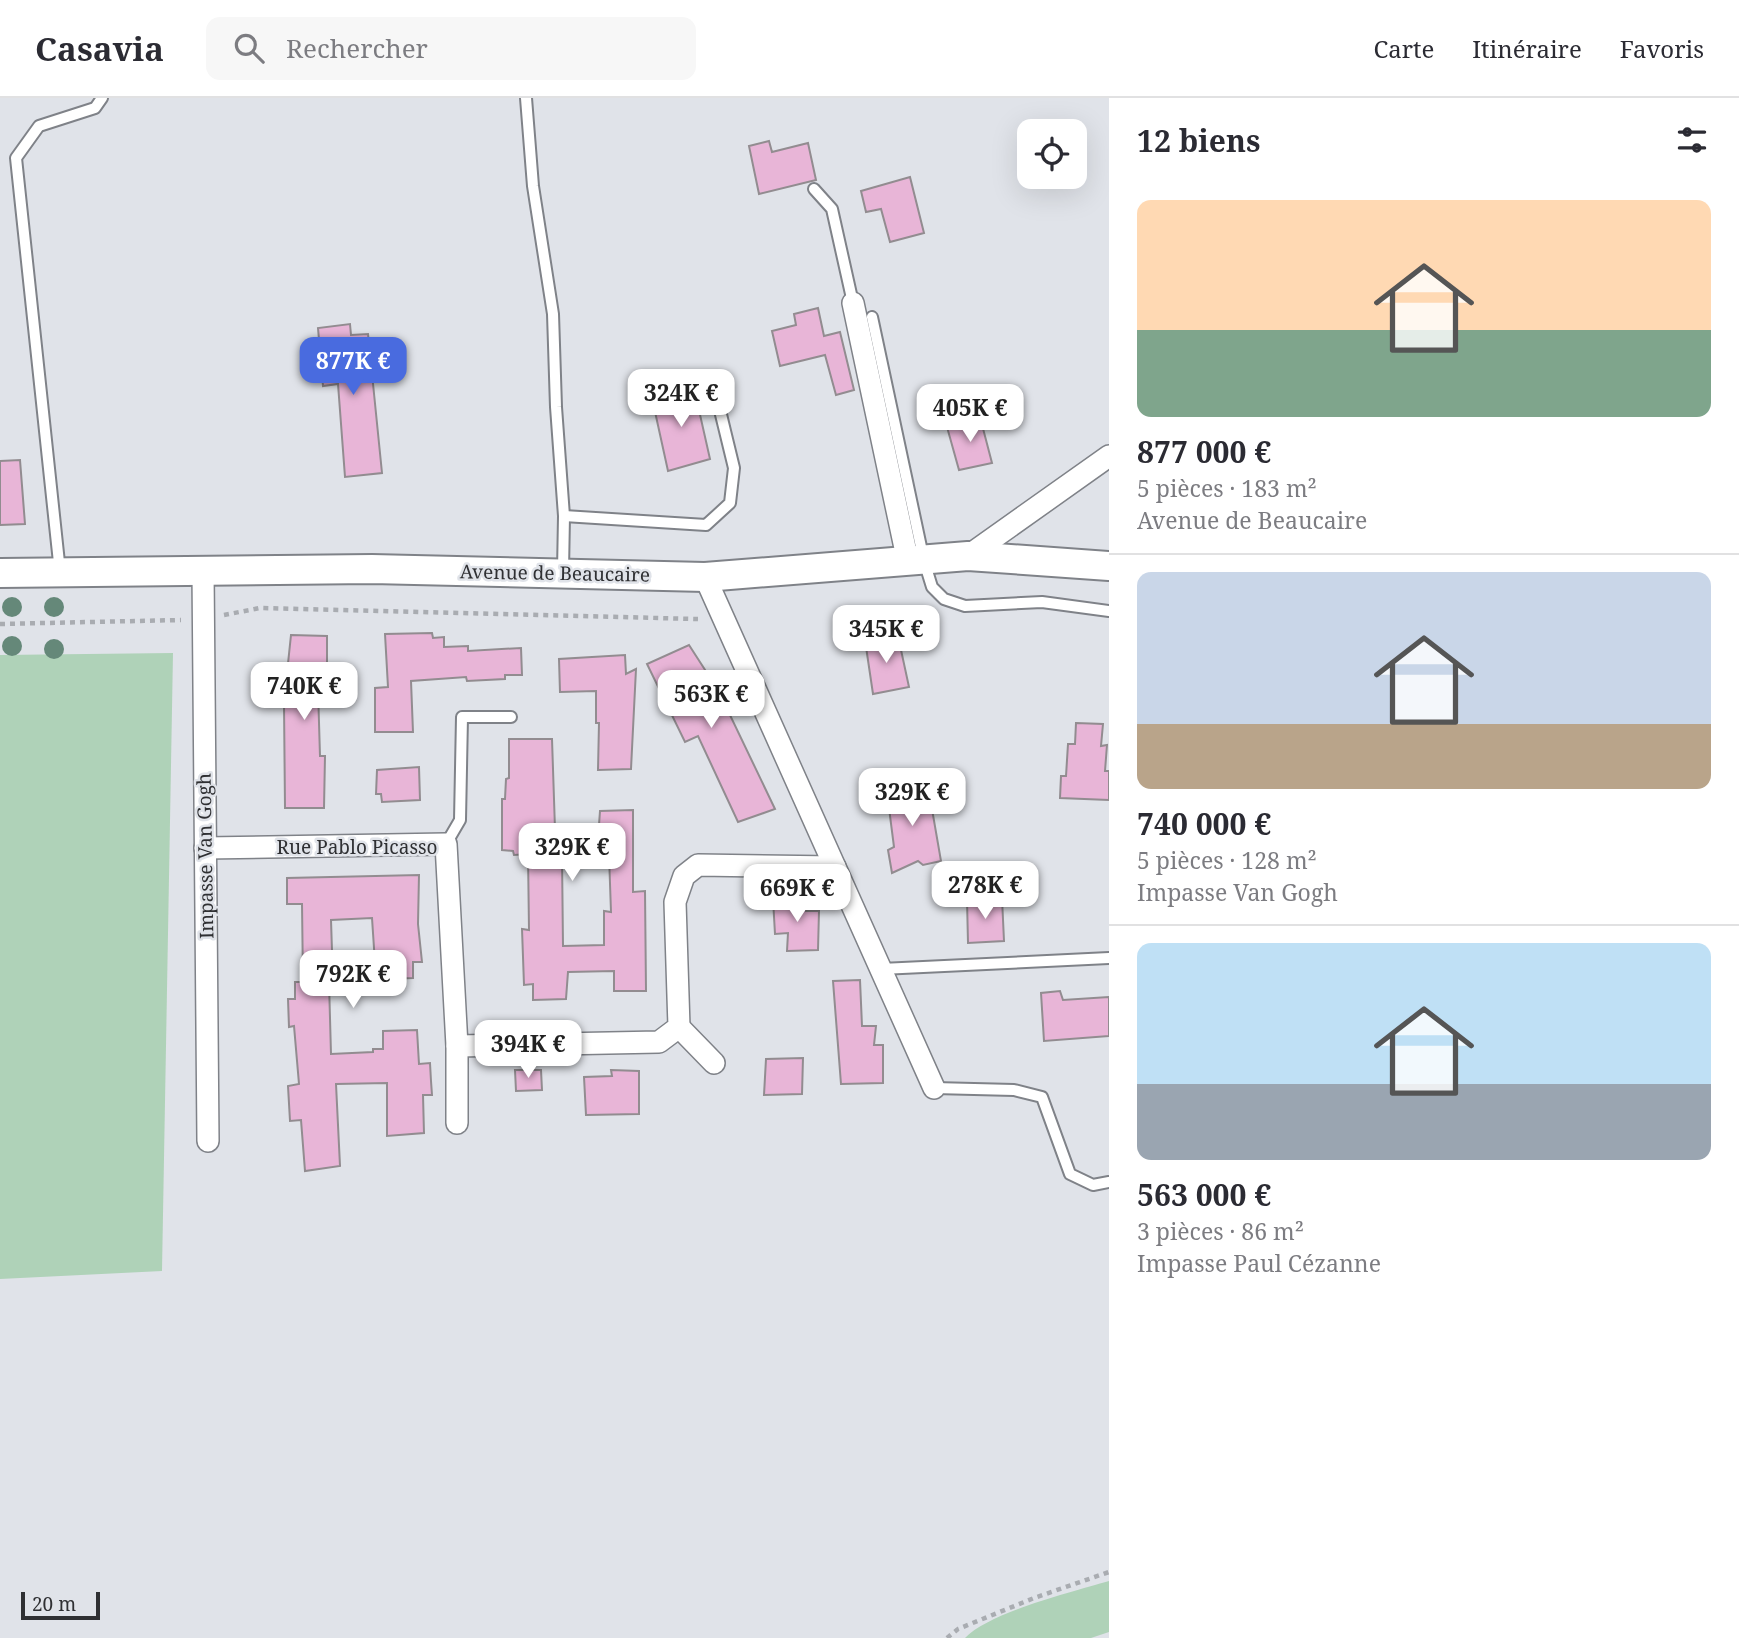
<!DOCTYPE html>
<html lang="fr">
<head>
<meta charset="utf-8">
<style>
	:root { --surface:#fff; --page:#f7f7f7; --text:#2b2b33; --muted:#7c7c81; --line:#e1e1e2; --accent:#496bdf }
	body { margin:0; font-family:"Noto Serif",serif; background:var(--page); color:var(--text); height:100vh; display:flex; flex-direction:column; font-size:26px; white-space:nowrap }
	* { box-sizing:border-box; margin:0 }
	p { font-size:23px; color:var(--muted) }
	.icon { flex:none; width:38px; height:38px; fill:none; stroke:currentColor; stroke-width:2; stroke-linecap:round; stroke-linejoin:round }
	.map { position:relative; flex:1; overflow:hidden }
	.details { display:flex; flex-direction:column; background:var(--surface); width:630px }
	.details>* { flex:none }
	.buttons { position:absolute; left:1017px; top:21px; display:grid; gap:14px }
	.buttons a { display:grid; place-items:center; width:70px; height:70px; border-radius:14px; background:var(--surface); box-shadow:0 7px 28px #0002; font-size:35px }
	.scale { position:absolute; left:21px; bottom:18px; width:79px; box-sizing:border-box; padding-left:7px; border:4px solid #2f3033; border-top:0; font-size:19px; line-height:24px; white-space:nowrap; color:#2f3033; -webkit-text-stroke:5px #e0e3e9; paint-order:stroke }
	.price { position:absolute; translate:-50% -60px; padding:0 16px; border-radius:14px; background:#fff; color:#222; font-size:23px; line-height:46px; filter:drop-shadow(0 2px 4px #0008) }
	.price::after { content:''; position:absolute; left:50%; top:42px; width:21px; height:16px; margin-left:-10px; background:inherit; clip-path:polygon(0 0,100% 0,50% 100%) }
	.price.selected { background:var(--accent); color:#fff }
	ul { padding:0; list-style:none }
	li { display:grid; align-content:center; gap:14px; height:371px; padding:0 28px }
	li+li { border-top:2px solid var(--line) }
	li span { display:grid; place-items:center; height:217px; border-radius:14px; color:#555 }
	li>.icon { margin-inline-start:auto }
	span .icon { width:126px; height:126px; fill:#fffc; stroke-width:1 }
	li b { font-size:30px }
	h2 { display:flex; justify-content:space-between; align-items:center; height:84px; padding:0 28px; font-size:30px }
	header { display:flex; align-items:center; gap:42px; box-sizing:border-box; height:98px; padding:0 35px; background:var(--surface); border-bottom:2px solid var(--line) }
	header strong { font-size:33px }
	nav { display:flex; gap:38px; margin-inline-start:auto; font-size:24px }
	.search { width:490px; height:63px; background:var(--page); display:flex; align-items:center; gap:18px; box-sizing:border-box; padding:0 24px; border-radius:14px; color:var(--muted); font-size:26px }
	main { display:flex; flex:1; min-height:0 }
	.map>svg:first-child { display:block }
	.green { fill:#afd2b8 }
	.building { fill:#e8b5d7; stroke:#928c90; stroke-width:2; fill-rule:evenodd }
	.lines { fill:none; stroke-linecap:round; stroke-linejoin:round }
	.lane-casing { stroke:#7f8288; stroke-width:14 }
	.street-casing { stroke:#7f8288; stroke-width:24 }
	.secondary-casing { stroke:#7f8288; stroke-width:32 }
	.path { stroke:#a9acb1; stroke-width:4.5; stroke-dasharray:5 5; stroke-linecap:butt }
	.lane { stroke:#fff; stroke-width:10 }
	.street { stroke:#fff; stroke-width:21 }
	.secondary { stroke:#fff; stroke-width:28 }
	.tree { fill:#658879 }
	.labels { text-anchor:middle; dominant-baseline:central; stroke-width:5; stroke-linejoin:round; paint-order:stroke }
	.street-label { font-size:19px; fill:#2f3033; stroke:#e0e3e9 }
</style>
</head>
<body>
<header>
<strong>Casavia</strong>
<div class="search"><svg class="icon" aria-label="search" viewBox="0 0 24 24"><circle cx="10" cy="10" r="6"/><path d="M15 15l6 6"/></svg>Rechercher</div>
<nav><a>Carte</a><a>Itinéraire</a><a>Favoris</a></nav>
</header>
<main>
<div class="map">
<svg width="1109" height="1540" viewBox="0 0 1109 1540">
	<rect width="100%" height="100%" fill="#e0e3e9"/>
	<g class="green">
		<polygon points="173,555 162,1173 0,1181 0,557"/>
		<path d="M1109,1483V1534L1091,1540H965C990,1514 1072,1494 1109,1483Z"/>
	</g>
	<g class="building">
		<polygon points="769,43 772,54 808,45 816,82 759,96 749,48"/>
		<polygon points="910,79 924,135 890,144 881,111 866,114 861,93"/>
		<polygon points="818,210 824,238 840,234 854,292 836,297 825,257 780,268 772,233 796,227 794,216"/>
		<polygon points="350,226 351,237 368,236 382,375 345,379 338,286 323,288 318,230"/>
		<polygon points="694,290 710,361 668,373 652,300"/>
		<polygon points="980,319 992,365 959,372 947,329"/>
		<polygon points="20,362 25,426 0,427 0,363"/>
		<polygon points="432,535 433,540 444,539 444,549 468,548 468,553 521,550 522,577 505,577 505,581 467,583 466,579 411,583 413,634 375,634 375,590 388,589 385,536"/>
		<polygon points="291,537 327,538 327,591 318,591 320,658 325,658 324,710 285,710 284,606 281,606 280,575 287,575"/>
		<polygon points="898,538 909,589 873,596 865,542"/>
		<polygon points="689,547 718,592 775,711 738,724 698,638 685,644 647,566"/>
		<polygon points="625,557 626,576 636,571 631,671 598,672 599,625 596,625 596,593 560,594 559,561"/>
		<polygon points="1076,625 1103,626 1101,648 1107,647 1105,673 1109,673 1109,702 1060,700 1061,678 1066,678 1068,646 1075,646"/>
		<path d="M509,641H552L555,731L599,727L600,713L633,712V794L645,793L646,893H614V873L568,874L566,901L533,902V886L524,887L522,831L529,832L528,756L514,757L513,753L502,752V701H505L506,681L509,680ZM609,757L611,814L604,813V847L563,848L562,758Z"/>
		<polygon points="419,669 420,702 382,704 381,696 376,696 377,672"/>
		<polygon points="892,687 900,690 928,688 941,763 923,767 918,763 892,775 888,752 894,749 889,710 885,708"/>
		<polygon points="419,777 418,826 422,864 413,864 413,880 386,881 386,865 375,865 372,820 331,822 333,884 329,884 331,956 373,954 373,951 383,951 383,933 417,932 419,966 430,965 431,983 432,997 423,997 424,1035 387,1038 387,985 336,986 340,1068 305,1073 301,1022 290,1023 288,988 299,986 294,928 289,929 288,901 295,901 295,884 303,884 302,806 287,806 287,780"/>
		<polygon points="805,800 806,813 819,813 818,852 787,853 788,835 775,836 773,801"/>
		<polygon points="1002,800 1004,843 968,845 967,802"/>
		<polygon points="860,882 862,928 876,928 874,947 883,947 883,985 841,986 833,883"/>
		<polygon points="1060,893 1063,902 1109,899 1109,938 1044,943 1041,895"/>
		<polygon points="803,960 802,996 764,997 766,961"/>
		<polygon points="515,972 541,972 542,992 516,993"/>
		<polygon points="611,972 639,973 639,1016 586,1017 584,979 612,978"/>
	</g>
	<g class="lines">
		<defs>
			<g id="lane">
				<polyline points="526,0 533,88 553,216 556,309 564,418 563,473"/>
				<polyline points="814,91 832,111 853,205"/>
				<polyline points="872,219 924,463 932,489 944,501 965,508 1042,504 1109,513"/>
				<polyline points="564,418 706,427 730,405 734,370 717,300"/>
				<polyline points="60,474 16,60 39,28 95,10 102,0"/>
				<polyline points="446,746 460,722 462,619 511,619"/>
				<polyline points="881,871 1109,860"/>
				<polyline points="934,990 1014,992 1042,999 1070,1076 1093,1087 1109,1084"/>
			</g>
			<g id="street">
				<polyline points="853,205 908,464"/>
				<polyline points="968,458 1109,358"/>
				<polyline points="203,473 208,1043"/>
				<polyline points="705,479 934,990"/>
				<polyline points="205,750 446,746 457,948 659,944 679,929 675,804 684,778 698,767 835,769"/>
				<polyline points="679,929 714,965"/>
				<polyline points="457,948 457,1025"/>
			</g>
			<polyline id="secondary" points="0,475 372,471 705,479 968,458 1109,468"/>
		</defs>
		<use href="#lane" class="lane-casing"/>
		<use href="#street" class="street-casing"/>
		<use href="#secondary" class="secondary-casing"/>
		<g class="path">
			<polyline points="224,517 260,510 698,521"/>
			<polyline points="0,526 181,522"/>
			<polyline points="947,1540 958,1531 1034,1500 1109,1474"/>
		</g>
		<use href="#lane" class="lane"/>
		<use href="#street" class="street"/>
		<use href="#secondary" class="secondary"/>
	</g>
	<g class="tree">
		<circle cx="12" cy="509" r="10"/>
		<circle cx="54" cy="509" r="10"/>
		<circle cx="12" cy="548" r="10"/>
		<circle cx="54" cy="551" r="10"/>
	</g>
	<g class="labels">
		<g class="street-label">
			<text transform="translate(555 475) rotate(1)">Avenue de Beaucaire</text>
			<text x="357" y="749">Rue Pablo Picasso</text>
			<text transform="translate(205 758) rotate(-91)">Impasse Van Gogh</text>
		</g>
	</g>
</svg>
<div class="buttons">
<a><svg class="icon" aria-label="locate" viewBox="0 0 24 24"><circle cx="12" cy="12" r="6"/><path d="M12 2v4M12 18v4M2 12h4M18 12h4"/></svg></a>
</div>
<div class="scale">20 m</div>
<b class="price selected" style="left:353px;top:299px">877K €</b>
<b class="price" style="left:681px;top:331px">324K €</b>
<b class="price" style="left:970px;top:346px">405K €</b>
<b class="price" style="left:886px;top:567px">345K €</b>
<b class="price" style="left:304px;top:624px">740K €</b>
<b class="price" style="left:711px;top:632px">563K €</b>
<b class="price" style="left:912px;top:730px">329K €</b>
<b class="price" style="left:572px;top:785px">329K €</b>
<b class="price" style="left:985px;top:823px">278K €</b>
<b class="price" style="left:797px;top:826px">669K €</b>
<b class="price" style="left:353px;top:912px">792K €</b>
<b class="price" style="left:528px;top:982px">394K €</b>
</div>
<section class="details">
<h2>12 biens<svg class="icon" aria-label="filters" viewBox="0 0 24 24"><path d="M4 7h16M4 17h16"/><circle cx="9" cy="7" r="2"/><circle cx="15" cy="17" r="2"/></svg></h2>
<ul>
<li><span style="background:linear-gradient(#ffd9b3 60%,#7fa58c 0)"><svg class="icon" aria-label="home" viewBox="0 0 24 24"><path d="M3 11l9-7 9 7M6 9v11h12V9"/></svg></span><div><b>877 000 €</b><p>5 pièces · 183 m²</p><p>Avenue de Beaucaire</p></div></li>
<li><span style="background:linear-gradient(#c9d6e8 70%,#b9a48a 0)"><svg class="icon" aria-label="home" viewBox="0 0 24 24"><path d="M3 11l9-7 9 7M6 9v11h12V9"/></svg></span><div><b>740 000 €</b><p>5 pièces · 128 m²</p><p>Impasse Van Gogh</p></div></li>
<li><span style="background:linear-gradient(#bfe0f5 65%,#9aa5b1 0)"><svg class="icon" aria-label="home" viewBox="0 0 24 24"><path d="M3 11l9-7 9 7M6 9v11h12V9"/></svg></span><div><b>563 000 €</b><p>3 pièces · 86 m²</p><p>Impasse Paul Cézanne</p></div></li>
</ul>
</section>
</main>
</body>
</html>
